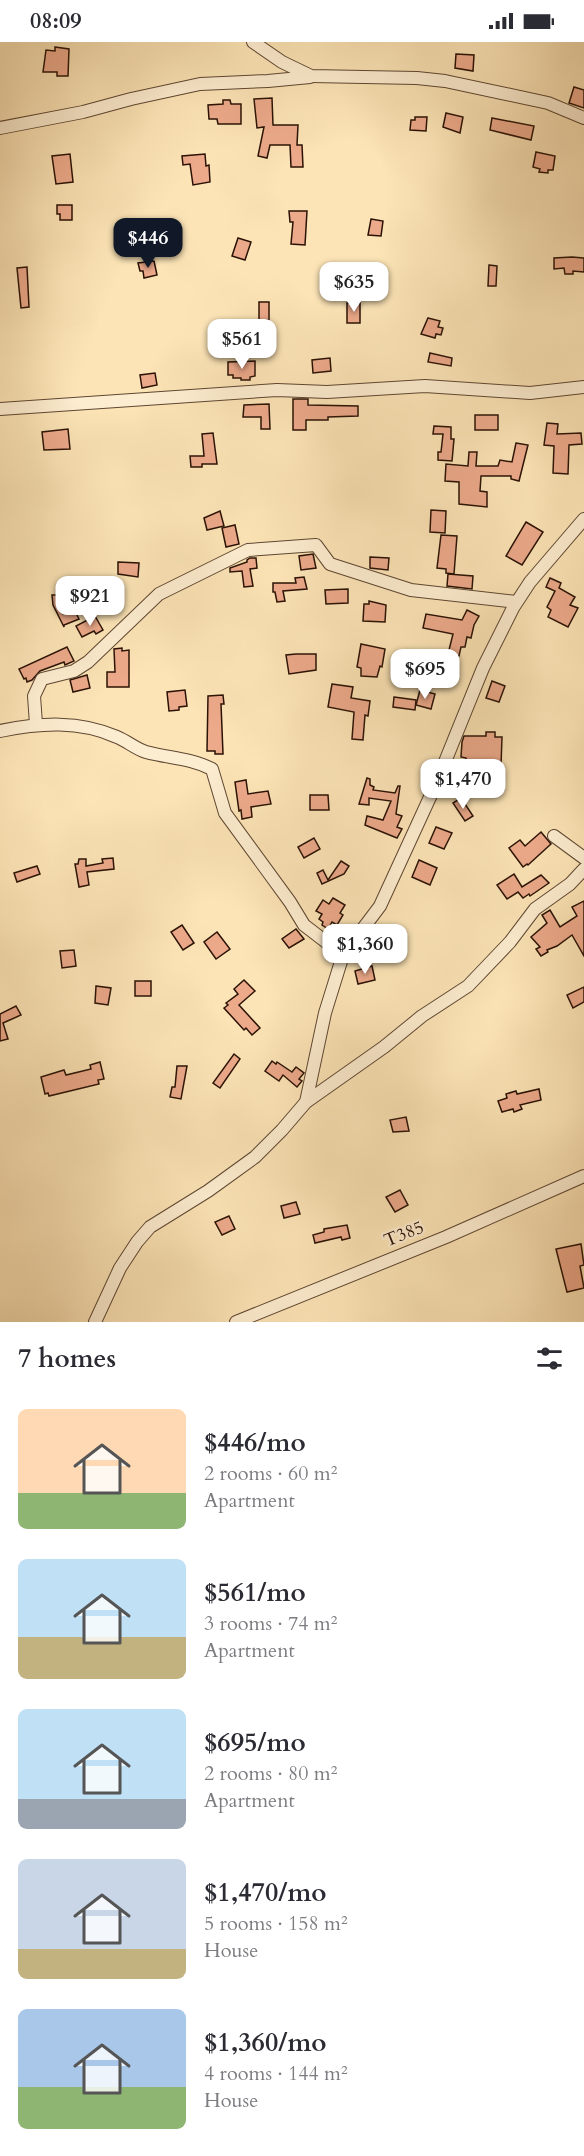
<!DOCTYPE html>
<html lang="en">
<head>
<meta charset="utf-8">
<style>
	:root { --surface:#fff; --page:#f2f2f3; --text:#2b2b33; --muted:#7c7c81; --accent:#111827 }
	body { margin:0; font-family:Cardo,serif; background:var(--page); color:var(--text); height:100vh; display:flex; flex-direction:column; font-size:22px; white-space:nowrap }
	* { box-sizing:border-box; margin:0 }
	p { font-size:20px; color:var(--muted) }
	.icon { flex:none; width:33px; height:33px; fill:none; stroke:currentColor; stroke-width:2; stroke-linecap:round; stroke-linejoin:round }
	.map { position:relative; height:1280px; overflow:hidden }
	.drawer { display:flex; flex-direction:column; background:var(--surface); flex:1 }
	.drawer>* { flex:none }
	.price { position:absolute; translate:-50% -51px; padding:0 14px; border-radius:12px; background:#fff; color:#222; font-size:20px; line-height:39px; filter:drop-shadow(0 2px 3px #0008) }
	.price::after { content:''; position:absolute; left:50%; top:36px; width:18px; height:14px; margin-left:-9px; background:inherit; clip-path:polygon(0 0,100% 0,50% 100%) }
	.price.active { background:var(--accent); color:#fff }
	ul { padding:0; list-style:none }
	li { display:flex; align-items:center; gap:18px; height:150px; padding:0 18px }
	li span { display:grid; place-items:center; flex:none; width:168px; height:120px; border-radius:9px; color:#555 }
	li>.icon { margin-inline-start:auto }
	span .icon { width:72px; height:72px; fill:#fffc; stroke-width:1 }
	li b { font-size:26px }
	h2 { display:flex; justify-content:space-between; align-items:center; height:72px; padding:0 18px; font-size:26px }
	.status { display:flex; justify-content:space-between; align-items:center; height:42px; padding:0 30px; background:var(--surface); direction:ltr }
	.status svg { height:16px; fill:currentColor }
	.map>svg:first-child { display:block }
	.building { fill:#edaa8b; stroke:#2a1205; stroke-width:1.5 }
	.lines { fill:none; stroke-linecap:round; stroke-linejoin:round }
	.minor-casing { stroke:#5e4631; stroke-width:14 }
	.minor { stroke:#fdedd0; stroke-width:12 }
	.labels { text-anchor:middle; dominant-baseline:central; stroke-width:4.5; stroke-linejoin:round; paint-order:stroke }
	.street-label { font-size:18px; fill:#2a1205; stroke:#fdedd0 }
</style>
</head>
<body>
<div class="status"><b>08:09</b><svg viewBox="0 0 49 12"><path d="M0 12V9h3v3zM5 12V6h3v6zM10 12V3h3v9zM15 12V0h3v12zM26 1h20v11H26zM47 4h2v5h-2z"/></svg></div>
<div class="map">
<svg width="584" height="1280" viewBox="0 0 584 1280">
	<rect width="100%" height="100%" fill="#fce4b6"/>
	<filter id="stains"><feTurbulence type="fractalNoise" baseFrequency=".00333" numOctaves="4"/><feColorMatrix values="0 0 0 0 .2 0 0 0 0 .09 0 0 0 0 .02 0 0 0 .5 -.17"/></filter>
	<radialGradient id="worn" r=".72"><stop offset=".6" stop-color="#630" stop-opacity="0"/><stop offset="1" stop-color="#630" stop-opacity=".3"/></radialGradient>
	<g class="building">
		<polygon points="55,5 69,7 68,34 57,34 57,30 43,30 46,8 55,9"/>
		<polygon points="456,12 474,13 473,29 455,26"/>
		<polygon points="574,45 584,48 584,66 569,61"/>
		<polygon points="272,56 273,83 298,83 297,103 302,103 303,125 291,125 290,103 270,103 267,116 258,114 264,85 257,86 254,57"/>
		<polygon points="223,58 230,58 231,62 241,62 241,82 218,82 217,77 209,77 208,63 223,62"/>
		<polygon points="446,71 463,75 460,91 443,85"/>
		<polygon points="415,75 427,75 426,89 410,88 411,78 415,78"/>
		<polygon points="492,76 534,84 531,98 490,88"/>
		<polygon points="536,110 555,114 553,128 548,128 548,131 539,130 540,127 533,125"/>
		<polygon points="70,112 73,140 56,142 52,114"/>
		<polygon points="205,112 206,124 209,123 210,140 193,143 190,122 183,123 182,114"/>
		<polygon points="57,163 72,163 72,178 60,178 60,172 57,172"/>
		<polygon points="289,169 307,169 305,203 291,202 293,180 290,180"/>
		<polygon points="371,177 383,179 381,194 368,193"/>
		<polygon points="238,196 251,200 245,218 232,214"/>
		<polygon points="572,215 584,216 584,230 573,229 573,232 565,232 564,226 554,227 554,216"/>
		<polygon points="154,219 157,233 144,236 143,229 140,229 138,221"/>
		<polygon points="489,223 497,224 496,244 488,244"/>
		<polygon points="27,225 29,265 21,266 17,226"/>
		<rect x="259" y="260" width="10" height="18"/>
		<rect x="347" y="261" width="13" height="20"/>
		<polygon points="428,276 440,279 438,285 443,286 441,293 436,292 435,296 421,292"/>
		<polygon points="430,311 452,316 451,324 428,320"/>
		<polygon points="330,316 331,329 313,331 312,318"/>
		<polygon points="255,319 255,334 250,335 250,338 241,338 241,336 233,336 233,333 228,333 228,320"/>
		<polygon points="155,331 157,343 142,346 140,333"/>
		<polygon points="293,357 308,357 308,363 358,364 358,374 328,375 328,378 306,378 306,388 293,388"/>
		<polygon points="269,362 270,387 261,387 261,375 243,375 244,363"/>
		<rect x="475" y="373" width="23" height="15"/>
		<polygon points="547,381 558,382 557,392 581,391 582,402 569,403 568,432 553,431 554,404 544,403"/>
		<polygon points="434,384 451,385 451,397 454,397 452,419 438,418 438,410 441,410 443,392 433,392"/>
		<polygon points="68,387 70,407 44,408 42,390"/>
		<polygon points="213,391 217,422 202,422 202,425 191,425 190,414 204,414 202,392"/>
		<polygon points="516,401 528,403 519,439 511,437 511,434 481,434 480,449 487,450 487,465 459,462 459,440 445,439 446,422 468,424 469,410 477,410 476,424 498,424 500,418 512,420"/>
		<polygon points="431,468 446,469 445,491 430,490"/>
		<polygon points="220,469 224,484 207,488 204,476"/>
		<polygon points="526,480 543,490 522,523 506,514"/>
		<polygon points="235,483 239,502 226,505 222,486"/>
		<polygon points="441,493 457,494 454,532 446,531 446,527 437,526"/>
		<polygon points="313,512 316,526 301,528 299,514"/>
		<polygon points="370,515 389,516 388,528 370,526"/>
		<polygon points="250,516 256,516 257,526 250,527 253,544 244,545 242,529 230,530 230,526 247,520 247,518"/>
		<polygon points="118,520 139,521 138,535 118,532"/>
		<polygon points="448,532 473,534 472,547 447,544"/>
		<polygon points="304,535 307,547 283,549 285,559 277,560 275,550 273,550 273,541 296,541 295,536"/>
		<polygon points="550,536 561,541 559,546 575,555 570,563 578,566 568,585 548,575 551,568 547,565 555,549 546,545"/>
		<polygon points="348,547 348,561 326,562 325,548"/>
		<polygon points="52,553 61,553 63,572 74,567 79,577 64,583 64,585 53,563"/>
		<polygon points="369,559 386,563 385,580 363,579 364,562 369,562"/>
		<polygon points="467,568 479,574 474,583 471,596 467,595 465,605 461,605 459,614 448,612 453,592 423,586 426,572 462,578"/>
		<polygon points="95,574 103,588 96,592 94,589 82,595 76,584"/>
		<polygon points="361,602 385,607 382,625 380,624 377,635 361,634 361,626 357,625"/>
		<polygon points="67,605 74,619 65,623 64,620 40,629 32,638 27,640 26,636 24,637 19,627"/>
		<polygon points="122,606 122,609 129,608 129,645 107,645 107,630 115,630 114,607"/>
		<polygon points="296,612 316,612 316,628 289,632 286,613"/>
		<polygon points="87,633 90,646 73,650 70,638"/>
		<polygon points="492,639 505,644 499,660 486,656"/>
		<polygon points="332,642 353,645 351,656 370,659 368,674 365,673 363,698 352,697 354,670 328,665"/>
		<polygon points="185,648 187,664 179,665 179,668 169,669 167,650"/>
		<polygon points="420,648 435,652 431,667 416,663"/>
		<polygon points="223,653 224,662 221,662 223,712 215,712 215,709 207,709 208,654"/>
		<polygon points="394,655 416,658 415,668 393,665"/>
		<polygon points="486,690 495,690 495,695 502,695 501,724 504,748 489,750 485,720 466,719 466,716 461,715 462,700 464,694 486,694"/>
		<polygon points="367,736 370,737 370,743 374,745 373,748 395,751 398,744 400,744 396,772 402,774 397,785 402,787 397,796 365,783 367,774 383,778 391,759 369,756 369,763 359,762"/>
		<polygon points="246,738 248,752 268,749 271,762 251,765 252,775 242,777 241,768 239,769 235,740"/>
		<polygon points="310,753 328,753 329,768 310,768"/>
		<polygon points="461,756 473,774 465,779 453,761"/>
		<polygon points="436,785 452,791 444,807 429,801"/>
		<polygon points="541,790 551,802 528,823 527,822 523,825 509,806 520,798 525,804"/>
		<polygon points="314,796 320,807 304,816 298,805"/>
		<polygon points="113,816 114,827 87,830 89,843 79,845 75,822 78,822 79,817 86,817 86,824 103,821 102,817"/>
		<polygon points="419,818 437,826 430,843 412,835"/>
		<polygon points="341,819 349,824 344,832 322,842 317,831 323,828 328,838"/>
		<polygon points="37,824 40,832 17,840 14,831"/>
		<polygon points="514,832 522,845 541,833 549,841 530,854 529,852 523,856 518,850 507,857 497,843"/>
		<polygon points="333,856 345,863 340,871 343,873 337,883 332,880 328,887 322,883 323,880 319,877 322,872 316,869 323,858 329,862"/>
		<polygon points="584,859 584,914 572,893 557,904 547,908 548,910 541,914 536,907 540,905 531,895 547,881 542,873 550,868 560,885 577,874 572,865"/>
		<polygon points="182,883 194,901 183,908 171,890"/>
		<polygon points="296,887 304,897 289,906 282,897"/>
		<polygon points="217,890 230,907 216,917 204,900"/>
		<polygon points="74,908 76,924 62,926 60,909"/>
		<polygon points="372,924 375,938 358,942 355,929"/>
		<polygon points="244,938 255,949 239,963 260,986 252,993 246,986 244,988 224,966 228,963 226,961 238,952 234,947"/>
		<rect x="135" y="939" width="16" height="15"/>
		<polygon points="96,944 111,946 108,963 95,961"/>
		<polygon points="584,945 584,960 573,966 567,953"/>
		<polygon points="16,964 21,973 3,981 8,997 0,999 0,972"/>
		<polygon points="234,1012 240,1017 220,1046 213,1041"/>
		<polygon points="272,1019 276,1022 277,1020 292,1030 296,1025 304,1031 299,1037 302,1039 297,1045 283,1033 279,1039 265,1029"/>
		<polygon points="100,1020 104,1037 98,1038 99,1042 49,1054 48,1051 45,1052 41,1035 64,1028 66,1033 91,1027 90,1023"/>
		<polygon points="177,1024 187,1024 181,1057 170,1055 172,1045 175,1045"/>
		<polygon points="539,1047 541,1058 520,1063 522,1067 514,1070 513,1067 502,1070 498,1059 507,1056 506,1052 516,1049 517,1052"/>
		<polygon points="406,1075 409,1089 393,1090 390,1078"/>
		<polygon points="400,1148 408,1163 395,1170 386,1155"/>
		<polygon points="296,1160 300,1172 284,1176 281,1164"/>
		<polygon points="229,1174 235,1187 222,1193 215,1180"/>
		<polygon points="347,1183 350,1196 342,1198 341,1195 315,1201 313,1193 324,1190 324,1187"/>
		<polygon points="581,1202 584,1223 580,1224 584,1246 567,1250 556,1207"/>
	</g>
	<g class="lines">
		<defs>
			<g id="minor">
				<polyline points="253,0 282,20 311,34 417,36 445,39 548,61 584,76"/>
				<polyline points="0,86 83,70 131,57 200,42 268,39 310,35"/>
				<polyline points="0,367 277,348 327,350 425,344 530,351 584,345"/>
				<polyline points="36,682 34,654 42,637 74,629 88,620 159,552 248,508 316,503 330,522 411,548 516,560"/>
				<path d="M0,689C40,681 79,678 117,695C127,699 136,707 146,710C168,716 191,716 212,727L225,771L290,860L304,883L343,913L325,971L306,1060"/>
				<polyline points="554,794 584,816"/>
				<polyline points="343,913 380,864 436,742 483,626 513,566 530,540 584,477"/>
				<polyline points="95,1280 120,1226 137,1200 150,1185 208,1149 255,1115 282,1088 306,1060 384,1005 422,974 468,944 510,900 535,867 570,842 584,827"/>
				<polyline points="236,1280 446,1195 584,1134"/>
			</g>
		</defs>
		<use href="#minor" class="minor-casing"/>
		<use href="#minor" class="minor"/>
	</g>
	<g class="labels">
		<g class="street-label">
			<text transform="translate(404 1192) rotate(-22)">T385</text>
		</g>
	</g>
	<rect width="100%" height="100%" filter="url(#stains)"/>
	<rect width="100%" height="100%" fill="url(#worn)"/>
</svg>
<b class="price active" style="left:148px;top:227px">$446</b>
<b class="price" style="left:354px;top:271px">$635</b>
<b class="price" style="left:242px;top:328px">$561</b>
<b class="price" style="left:90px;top:585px">$921</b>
<b class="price" style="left:425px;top:658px">$695</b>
<b class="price" style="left:463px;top:768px">$1,470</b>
<b class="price" style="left:365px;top:933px">$1,360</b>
</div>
<section class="drawer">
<h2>7 homes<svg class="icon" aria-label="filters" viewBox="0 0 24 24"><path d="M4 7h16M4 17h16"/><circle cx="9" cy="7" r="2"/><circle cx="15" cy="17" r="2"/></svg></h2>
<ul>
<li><span style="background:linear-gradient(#ffd9b3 70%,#8fb573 0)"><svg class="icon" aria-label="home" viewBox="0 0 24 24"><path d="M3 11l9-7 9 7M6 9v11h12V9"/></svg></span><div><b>$446/mo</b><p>2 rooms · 60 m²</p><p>Apartment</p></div></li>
<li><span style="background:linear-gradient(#bfe0f5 65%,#c2b280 0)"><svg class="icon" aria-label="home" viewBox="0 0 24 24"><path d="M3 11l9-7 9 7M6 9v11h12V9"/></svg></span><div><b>$561/mo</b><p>3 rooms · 74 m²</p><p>Apartment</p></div></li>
<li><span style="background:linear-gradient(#bfe0f5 75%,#9aa5b1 0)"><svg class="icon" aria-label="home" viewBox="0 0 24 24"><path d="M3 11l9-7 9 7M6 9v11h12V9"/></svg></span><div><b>$695/mo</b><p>2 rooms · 80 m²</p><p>Apartment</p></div></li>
<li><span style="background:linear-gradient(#c9d6e8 75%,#c2b280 0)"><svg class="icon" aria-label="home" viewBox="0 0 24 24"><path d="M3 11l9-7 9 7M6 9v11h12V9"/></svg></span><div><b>$1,470/mo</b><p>5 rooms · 158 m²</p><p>House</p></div></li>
<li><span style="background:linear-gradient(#a9c7e8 65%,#8fb573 0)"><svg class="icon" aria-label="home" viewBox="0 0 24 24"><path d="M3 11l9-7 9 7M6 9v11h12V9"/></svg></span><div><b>$1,360/mo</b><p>4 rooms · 144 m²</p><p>House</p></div></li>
</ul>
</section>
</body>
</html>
